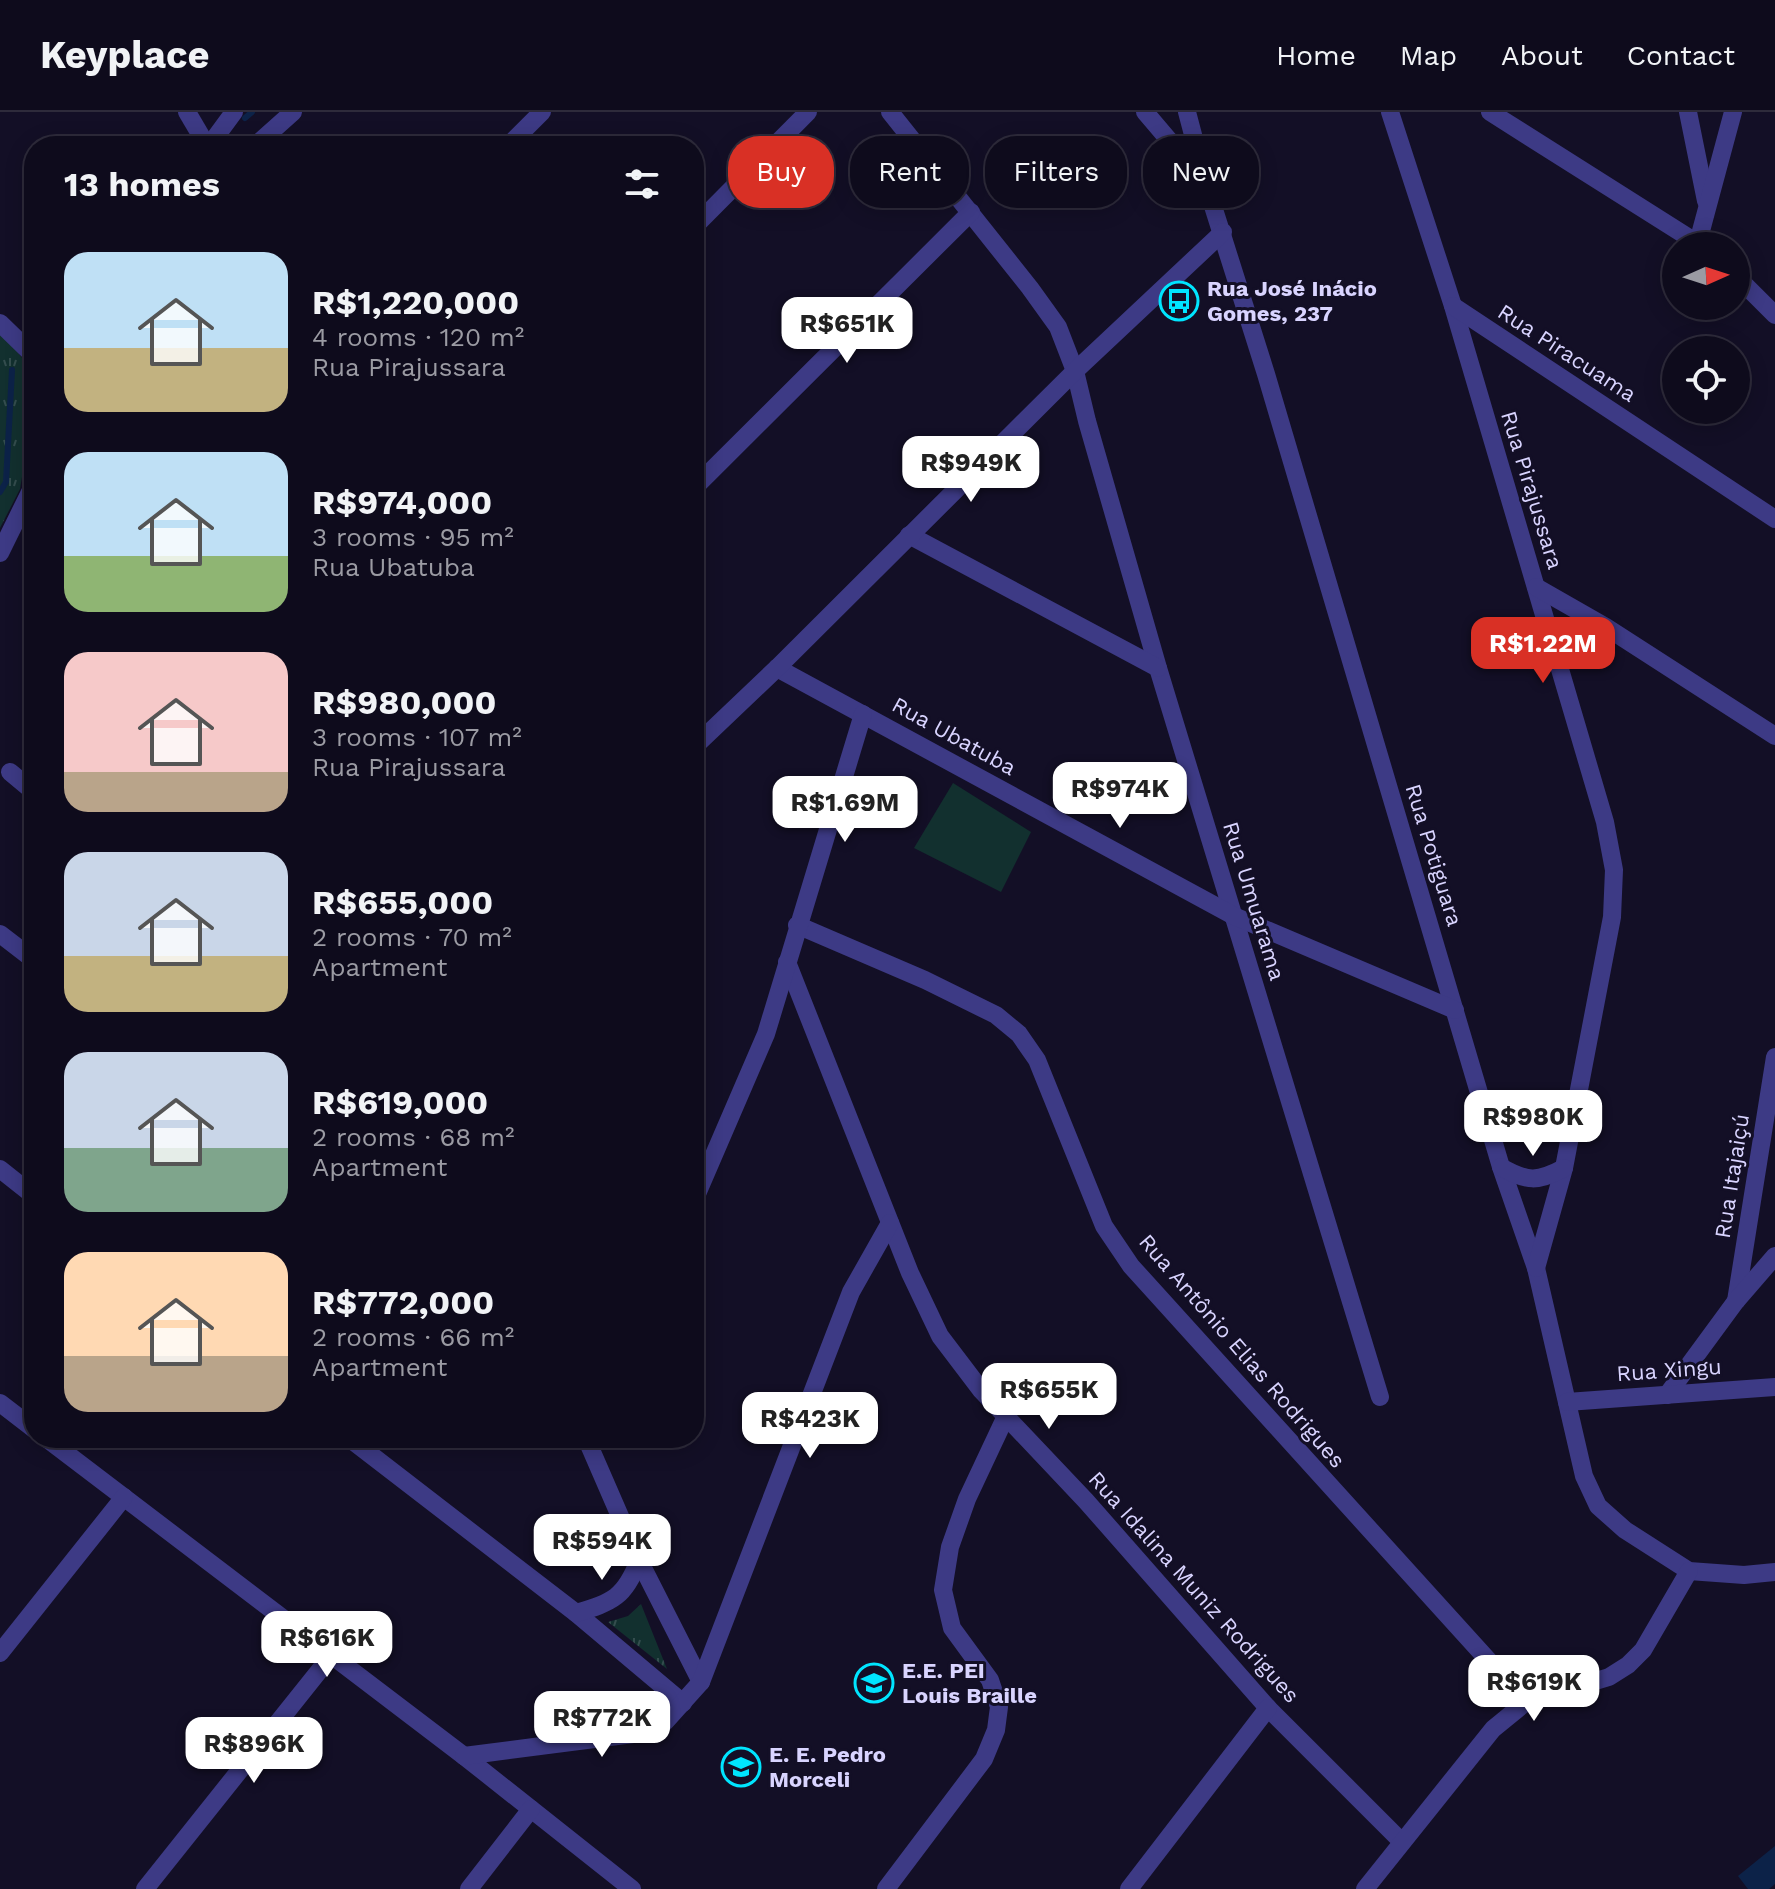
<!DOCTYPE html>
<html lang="en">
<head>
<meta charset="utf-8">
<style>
	:root { --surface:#0e0b1c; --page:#1c1929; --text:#f1f3f6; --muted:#9b9ba3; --line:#2e2b3b; --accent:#d93025 }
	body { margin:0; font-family:"Work Sans",sans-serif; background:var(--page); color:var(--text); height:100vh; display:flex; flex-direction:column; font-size:30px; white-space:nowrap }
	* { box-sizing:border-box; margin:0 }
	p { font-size:26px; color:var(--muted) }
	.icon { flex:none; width:44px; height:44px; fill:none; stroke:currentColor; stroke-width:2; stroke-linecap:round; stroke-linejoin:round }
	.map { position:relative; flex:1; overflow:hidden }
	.side { position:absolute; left:24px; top:24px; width:680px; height:1312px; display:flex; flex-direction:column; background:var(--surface); border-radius:32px; box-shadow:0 4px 20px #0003,0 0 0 2px var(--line) }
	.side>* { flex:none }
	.banner { position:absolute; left:728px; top:24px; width:760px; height:72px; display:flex; gap:16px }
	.needle { width:52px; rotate:87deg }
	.fabs { position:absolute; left:1662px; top:120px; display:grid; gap:16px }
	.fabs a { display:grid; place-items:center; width:88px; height:88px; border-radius:50%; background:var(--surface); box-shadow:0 4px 20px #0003,0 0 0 2px var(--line); font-size:40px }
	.price { position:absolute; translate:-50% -68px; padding:0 18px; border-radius:16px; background:#fff; color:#222; font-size:26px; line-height:52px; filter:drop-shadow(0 2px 4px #0008) }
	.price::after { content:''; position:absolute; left:50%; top:48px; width:24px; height:18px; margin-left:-12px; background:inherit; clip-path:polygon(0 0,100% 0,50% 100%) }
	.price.active { background:var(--accent); color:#fff }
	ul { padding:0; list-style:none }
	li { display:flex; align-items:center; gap:24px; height:200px; padding:0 40px }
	li span { display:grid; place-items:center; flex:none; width:224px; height:160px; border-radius:24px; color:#555 }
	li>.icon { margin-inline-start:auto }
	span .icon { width:96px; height:96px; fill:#fffc; stroke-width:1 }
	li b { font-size:34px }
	h2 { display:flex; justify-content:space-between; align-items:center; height:96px; padding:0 40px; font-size:34px }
	.tag { padding:0 28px; border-radius:32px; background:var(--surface); box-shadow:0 4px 20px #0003,0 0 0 2px var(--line); font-size:28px; line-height:72px }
	.tag.active { background:var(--accent); color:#fff }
	header { display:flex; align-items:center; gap:48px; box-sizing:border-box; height:112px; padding:0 40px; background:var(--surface); border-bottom:2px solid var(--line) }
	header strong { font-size:38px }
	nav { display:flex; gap:44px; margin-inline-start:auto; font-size:28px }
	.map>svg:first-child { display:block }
	.grass { fill:url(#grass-tufts) }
	.pitch { fill:#12302f }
	.water { fill:#0c2248 }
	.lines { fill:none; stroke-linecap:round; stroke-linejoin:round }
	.stream { stroke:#0c2248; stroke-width:6 }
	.street { stroke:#3d3a85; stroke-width:18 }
	.labels { text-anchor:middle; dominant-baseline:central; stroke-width:6; stroke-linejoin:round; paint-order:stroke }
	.poi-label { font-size:22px; font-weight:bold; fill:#d9d4ff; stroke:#130f26; text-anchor:start }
	.street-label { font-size:22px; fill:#d9d4ff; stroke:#130f26 }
</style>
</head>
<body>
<header>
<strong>Keyplace</strong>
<nav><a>Home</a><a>Map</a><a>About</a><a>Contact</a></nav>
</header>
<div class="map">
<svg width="1775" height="1777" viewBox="0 0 1775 1777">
	<defs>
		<pattern id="grass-tufts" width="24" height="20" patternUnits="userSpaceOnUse" patternTransform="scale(2)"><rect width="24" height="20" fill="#12302f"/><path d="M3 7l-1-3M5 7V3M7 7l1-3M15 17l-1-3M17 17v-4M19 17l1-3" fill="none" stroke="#344d4e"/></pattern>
	</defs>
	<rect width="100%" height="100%" fill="#130f26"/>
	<g class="grass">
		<polygon points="0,223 13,234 32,259 28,328 20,377 0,416"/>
		<polygon points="641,1492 667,1557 608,1510 628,1504"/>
	</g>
	<polygon class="pitch" points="953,671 1031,720 1001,780 914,736"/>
	<polygon class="water" points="1775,1734 1775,1772 1769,1777 1748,1777 1738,1764"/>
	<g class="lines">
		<g class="stream">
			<polyline points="245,6 252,0"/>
			<polyline points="0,380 6,370 12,258"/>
		</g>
		<g class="street">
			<polyline points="187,0 207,34"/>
			<polyline points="890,0 1030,176 1058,215 1075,259 1087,309 1158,556 1380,1285"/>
			<polyline points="1145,0 1202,67"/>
			<polyline points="1187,0 1206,72 1266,262 1501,1055 1536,1156 1584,1364 1598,1394 1625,1418 1689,1459 1744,1463 1775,1460"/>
			<polyline points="1390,0 1453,194 1605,710 1614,758 1612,805 1564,1056 1536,1156"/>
			<polyline points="1490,0 1702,134"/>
			<polyline points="1688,0 1706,89"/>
			<polyline points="209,34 234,0"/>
			<polyline points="255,34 293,0"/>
			<polyline points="508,34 542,0"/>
			<polyline points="694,115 808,0"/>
			<polyline points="1698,130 1733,0"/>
			<polyline points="1736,164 1775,203"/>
			<polyline points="1453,194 1775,407"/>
			<polyline points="0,211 34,244"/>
			<polyline points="694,376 971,100"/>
			<polyline points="909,423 1158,556"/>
			<polyline points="0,441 34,372"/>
			<polyline points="1536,475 1606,515 1775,624"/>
			<polyline points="777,556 1234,804 1455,898"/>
			<polyline points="694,635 777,556 1075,259 1223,120"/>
			<polyline points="10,660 34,680"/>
			<polyline points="797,813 925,868 996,903 1019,922 1037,948 1104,1114 1131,1154 1526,1590"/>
			<polyline points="0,822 34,848"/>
			<polyline points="787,850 910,1161 940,1224 981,1278 1086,1389 1268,1596 1402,1730"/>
			<path d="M1501,1055C1527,1070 1538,1070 1564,1056"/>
			<polyline points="0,1057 34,1084"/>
			<polyline points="694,1089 766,922 863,602"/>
			<polyline points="1736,1189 1775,945"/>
			<polyline points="1667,1283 1736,1189 1775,1144"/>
			<polyline points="1567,1290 1775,1275"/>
			<polyline points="0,1291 34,1317"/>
			<polyline points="46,1326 464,1644 632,1777"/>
			<polyline points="349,1326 576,1501 683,1591"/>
			<polyline points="586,1326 639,1448 701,1570"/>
			<path d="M576,1501C613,1490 625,1485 639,1448"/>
			<polyline points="0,1541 124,1385"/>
			<polyline points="464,1644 641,1621 665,1610 701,1570 851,1180 890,1111"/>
			<polyline points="145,1777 331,1544"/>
			<polyline points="469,1777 531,1697"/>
			<polyline points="886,1777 984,1647 996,1618 999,1595 990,1568 952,1516 943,1478 950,1435 967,1387 1006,1304"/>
			<polyline points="1129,1777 1268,1596"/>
			<polyline points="1365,1777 1493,1617 1526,1590 1609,1565 1628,1553 1643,1538 1689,1459"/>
		</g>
	</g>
	<defs>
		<symbol id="bus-ring" viewBox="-11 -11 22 22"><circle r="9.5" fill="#130f26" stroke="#00e5ff" stroke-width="1.5"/><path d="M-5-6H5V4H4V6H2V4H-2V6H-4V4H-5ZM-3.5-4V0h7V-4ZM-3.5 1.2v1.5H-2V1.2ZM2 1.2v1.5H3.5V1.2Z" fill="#00e5ff"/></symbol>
		<symbol id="school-ring" viewBox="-11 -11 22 22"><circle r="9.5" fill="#130f26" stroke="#00e5ff" stroke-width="1.5"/><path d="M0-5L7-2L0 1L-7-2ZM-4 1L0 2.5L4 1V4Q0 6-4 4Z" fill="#00e5ff"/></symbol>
	</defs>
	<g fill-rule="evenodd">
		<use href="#bus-ring" x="1157" y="167" width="44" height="44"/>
		<use href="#school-ring" x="852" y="1549" width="44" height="44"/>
		<use href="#school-ring" x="719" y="1633" width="44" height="44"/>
	</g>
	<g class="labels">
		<g class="poi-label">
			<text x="1207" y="176">Rua José Inácio<tspan x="1207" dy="25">Gomes, 237</tspan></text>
			<text x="902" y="1558">E.E. PEI<tspan x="902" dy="25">Louis Braille</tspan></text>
			<text x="769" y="1642">E. E. Pedro<tspan x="769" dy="25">Morceli</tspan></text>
		</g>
		<g class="street-label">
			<text transform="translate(1567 241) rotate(33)">Rua Piracuama</text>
			<text transform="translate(1532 378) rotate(73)">Rua Pirajussara</text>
			<text transform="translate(954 624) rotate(29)">Rua Ubatuba</text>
			<text transform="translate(1434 743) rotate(73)">Rua Potiguara</text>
			<text transform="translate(1254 789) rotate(73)">Rua Umuarama</text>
			<text transform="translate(1732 1064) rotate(-81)">Rua Itajaiçú</text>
			<text transform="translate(1242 1239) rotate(49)">Rua Antônio Elias Rodrigues</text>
			<text transform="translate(1669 1258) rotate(-4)">Rua Xingu</text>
			<text transform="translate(1194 1475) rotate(48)">Rua Idalina Muniz Rodrigues</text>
		</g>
	</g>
</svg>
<div class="fabs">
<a><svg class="needle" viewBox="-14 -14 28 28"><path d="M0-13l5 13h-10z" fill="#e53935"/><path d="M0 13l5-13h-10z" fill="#9b9ba3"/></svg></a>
<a><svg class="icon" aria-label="locate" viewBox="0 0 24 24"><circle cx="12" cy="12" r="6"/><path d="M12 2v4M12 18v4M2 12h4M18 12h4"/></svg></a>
</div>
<b class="price" style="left:847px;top:253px">R$651K</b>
<b class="price" style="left:971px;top:392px">R$949K</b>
<b class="price active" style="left:1543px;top:573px">R$1.22M</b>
<b class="price" style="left:1120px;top:718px">R$974K</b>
<b class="price" style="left:845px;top:732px">R$1.69M</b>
<b class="price" style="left:1533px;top:1046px">R$980K</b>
<b class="price" style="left:1049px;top:1319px">R$655K</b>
<b class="price" style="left:810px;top:1348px">R$423K</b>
<b class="price" style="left:602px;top:1470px">R$594K</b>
<b class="price" style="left:327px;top:1567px">R$616K</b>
<b class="price" style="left:1534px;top:1611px">R$619K</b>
<b class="price" style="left:602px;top:1647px">R$772K</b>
<b class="price" style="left:254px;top:1673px">R$896K</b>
<div class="banner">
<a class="tag active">Buy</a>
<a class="tag">Rent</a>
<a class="tag">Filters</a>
<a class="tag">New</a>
</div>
<section class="side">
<h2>13 homes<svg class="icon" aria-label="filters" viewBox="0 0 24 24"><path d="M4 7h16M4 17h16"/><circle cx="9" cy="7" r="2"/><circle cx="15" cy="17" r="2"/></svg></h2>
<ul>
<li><span style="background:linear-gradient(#bfe0f5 60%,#c2b280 0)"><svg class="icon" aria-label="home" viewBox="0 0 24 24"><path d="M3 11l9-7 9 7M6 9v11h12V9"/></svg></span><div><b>R$1,220,000</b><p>4 rooms · 120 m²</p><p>Rua Pirajussara</p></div></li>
<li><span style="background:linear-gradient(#bfe0f5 65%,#8fb573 0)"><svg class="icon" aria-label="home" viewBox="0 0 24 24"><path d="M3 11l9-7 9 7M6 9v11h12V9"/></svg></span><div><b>R$974,000</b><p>3 rooms · 95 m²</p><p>Rua Ubatuba</p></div></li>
<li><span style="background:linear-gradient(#f6c9c9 75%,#b9a48a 0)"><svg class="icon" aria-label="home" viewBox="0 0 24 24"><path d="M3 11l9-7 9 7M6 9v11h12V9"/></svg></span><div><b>R$980,000</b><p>3 rooms · 107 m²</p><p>Rua Pirajussara</p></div></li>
<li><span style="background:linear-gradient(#c9d6e8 65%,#c2b280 0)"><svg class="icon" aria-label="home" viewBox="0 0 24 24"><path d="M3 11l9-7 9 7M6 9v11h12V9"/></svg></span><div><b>R$655,000</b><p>2 rooms · 70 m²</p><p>Apartment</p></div></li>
<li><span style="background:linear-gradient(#c9d6e8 60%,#7fa58c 0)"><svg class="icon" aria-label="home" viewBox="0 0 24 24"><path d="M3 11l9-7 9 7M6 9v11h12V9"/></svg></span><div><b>R$619,000</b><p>2 rooms · 68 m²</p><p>Apartment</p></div></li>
<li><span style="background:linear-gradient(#ffd9b3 65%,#b9a48a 0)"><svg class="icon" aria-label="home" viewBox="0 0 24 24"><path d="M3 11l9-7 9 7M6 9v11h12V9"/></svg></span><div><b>R$772,000</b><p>2 rooms · 66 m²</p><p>Apartment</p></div></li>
</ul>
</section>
</div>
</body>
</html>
